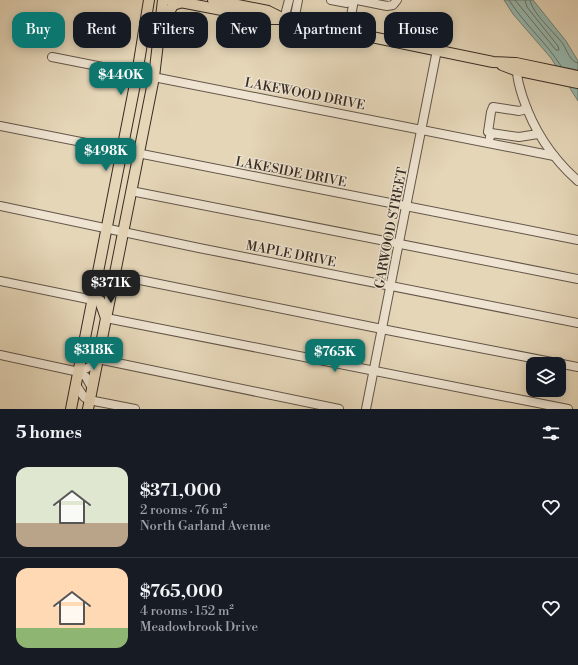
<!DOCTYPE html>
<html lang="en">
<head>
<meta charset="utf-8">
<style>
	:root { --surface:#171b24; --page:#242831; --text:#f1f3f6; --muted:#9ea1a6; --line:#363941; --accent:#0f766e }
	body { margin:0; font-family:"Libre Bodoni",serif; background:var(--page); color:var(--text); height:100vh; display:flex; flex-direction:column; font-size:15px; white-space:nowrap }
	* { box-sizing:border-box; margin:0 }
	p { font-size:13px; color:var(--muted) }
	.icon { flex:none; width:22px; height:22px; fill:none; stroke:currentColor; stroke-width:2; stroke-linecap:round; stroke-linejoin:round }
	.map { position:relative; height:409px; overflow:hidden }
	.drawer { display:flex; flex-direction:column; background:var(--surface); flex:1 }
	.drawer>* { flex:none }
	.top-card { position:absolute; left:12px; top:12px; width:554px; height:36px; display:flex; gap:8px }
	.controls { position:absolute; left:526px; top:357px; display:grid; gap:8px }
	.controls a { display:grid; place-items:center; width:40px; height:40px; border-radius:8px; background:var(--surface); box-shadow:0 2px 10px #0003; font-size:20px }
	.price { position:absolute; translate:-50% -34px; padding:0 9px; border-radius:8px; background:var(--accent); color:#fff; font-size:13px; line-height:26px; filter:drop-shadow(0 1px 2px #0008) }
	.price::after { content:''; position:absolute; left:50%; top:24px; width:12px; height:9px; margin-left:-6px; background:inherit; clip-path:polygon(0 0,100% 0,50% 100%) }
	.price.active { background:#222; color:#fff }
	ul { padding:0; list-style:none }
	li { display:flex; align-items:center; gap:12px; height:100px; padding:0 16px }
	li+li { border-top:1px solid var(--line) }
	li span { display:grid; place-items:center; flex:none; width:112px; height:80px; border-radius:12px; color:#555 }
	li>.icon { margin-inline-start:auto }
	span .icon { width:48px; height:48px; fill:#fffc; stroke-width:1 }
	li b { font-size:17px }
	h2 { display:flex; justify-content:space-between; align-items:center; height:48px; padding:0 16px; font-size:17px }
	.tag { padding:0 14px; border-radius:12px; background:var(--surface); box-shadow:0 2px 10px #0003; font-size:14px; line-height:36px }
	.tag.active { background:var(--accent); color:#fff }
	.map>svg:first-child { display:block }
	.water { fill:#96b9b0; stroke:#708178 }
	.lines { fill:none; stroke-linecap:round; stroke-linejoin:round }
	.shore { stroke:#66726a; stroke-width:1 }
	.minor-casing { stroke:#625649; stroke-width:10 }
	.major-casing { stroke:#372c24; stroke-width:12 }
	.minor { stroke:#eee4d1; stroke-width:8 }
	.major { stroke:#e5d6b8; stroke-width:10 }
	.labels { text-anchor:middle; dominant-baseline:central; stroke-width:3; stroke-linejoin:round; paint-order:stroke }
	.street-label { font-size:13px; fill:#372c24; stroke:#eee4d1 }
</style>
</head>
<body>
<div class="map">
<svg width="578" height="409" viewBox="0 0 578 409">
	<rect width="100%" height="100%" fill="#e5d6b8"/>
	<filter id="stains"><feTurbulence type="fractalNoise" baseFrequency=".005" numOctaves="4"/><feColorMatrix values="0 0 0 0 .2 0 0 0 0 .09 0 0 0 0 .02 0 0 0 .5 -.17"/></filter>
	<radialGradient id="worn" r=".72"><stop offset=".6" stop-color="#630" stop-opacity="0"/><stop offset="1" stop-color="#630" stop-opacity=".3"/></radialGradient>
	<polygon class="water" points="504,0 533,0 566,41 578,61 578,101 551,58 513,14"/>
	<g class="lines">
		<g class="shore">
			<path d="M509,0C524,24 546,42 561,66"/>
			<polyline points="515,0 556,50 559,50 558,46 527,7 525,0"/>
			<path d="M530,0C532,13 554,32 563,44C567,50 570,62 578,63"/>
		</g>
		<defs>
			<g id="minor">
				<polyline points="331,0 347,3 353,0"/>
				<polyline points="357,0 387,6 393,5 397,0"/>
				<polyline points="284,19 289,0"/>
				<polyline points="294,21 298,0"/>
				<polyline points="348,32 354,0"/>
				<polyline points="52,57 554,156"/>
				<path d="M517,71C517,80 520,89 523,98C534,131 552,158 578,181"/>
				<polyline points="0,126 578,240"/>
				<polyline points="491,133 488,132 491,112 493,107 519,111 527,109"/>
				<polyline points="490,137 491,133 519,137 538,134"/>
				<polyline points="131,191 578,279"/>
				<polyline points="0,206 199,248 578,323"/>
				<polyline points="115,275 392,331 578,367"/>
				<polyline points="0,281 93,300"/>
				<polyline points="106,318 568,409"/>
				<polyline points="0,355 79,372 86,377 92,388"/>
				<polyline points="98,359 339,409"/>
				<polyline points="79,372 97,363"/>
				<polyline points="76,385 84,397 89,400 135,409"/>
				<polyline points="366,409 437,50"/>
			</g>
			<g id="major">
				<polyline points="170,0 268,19 282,19"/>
				<polyline points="213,0 268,11 284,19 294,21 493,62 516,63 578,76"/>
				<polyline points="163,24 173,5 182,2"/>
				<polyline points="502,65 515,70 578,83"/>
				<polyline points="93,300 100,301 106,318"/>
				<polyline points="71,409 137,74 149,0"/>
				<polyline points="88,409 154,77 163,0"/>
			</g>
		</defs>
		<use href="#minor" class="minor-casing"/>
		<use href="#major" class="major-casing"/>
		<use href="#minor" class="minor"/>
		<use href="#major" class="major"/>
	</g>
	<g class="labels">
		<g class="street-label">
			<text transform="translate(305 94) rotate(11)">LAKEWOOD DRIVE</text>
			<text transform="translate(291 172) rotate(11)">LAKESIDE DRIVE</text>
			<text transform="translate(391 228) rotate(-79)">GARWOOD STREET</text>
			<text transform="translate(291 254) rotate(11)">MAPLE DRIVE</text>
		</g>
	</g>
	<rect width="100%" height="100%" filter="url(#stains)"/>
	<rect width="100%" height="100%" fill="url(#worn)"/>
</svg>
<div class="controls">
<a><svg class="icon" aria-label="layers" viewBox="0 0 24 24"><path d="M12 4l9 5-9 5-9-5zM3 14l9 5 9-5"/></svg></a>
</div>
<b class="price" style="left:121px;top:96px">$440K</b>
<b class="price" style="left:106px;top:172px">$498K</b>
<b class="price active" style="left:111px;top:304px">$371K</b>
<b class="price" style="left:94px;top:371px">$318K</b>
<b class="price" style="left:335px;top:373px">$765K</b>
<div class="top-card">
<a class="tag active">Buy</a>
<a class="tag">Rent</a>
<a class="tag">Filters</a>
<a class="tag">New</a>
<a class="tag">Apartment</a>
<a class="tag">House</a>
</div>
</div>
<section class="drawer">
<h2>5 homes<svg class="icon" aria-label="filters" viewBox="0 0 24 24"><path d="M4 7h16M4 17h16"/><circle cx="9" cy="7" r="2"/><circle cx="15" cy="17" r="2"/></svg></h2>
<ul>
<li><span style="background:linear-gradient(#dfe7d0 70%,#b9a48a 0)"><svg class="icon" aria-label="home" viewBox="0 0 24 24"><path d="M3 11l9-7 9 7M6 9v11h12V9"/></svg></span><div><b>$371,000</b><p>2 rooms · 76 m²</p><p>North Garland Avenue</p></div><svg class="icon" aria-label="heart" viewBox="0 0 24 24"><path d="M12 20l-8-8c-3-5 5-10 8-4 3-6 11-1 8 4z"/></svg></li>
<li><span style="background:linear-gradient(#ffd9b3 75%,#8fb573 0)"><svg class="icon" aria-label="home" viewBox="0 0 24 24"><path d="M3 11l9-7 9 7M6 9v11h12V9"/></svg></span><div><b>$765,000</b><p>4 rooms · 152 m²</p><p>Meadowbrook Drive</p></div><svg class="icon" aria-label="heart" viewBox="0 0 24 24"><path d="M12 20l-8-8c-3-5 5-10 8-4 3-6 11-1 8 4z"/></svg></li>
</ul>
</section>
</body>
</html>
